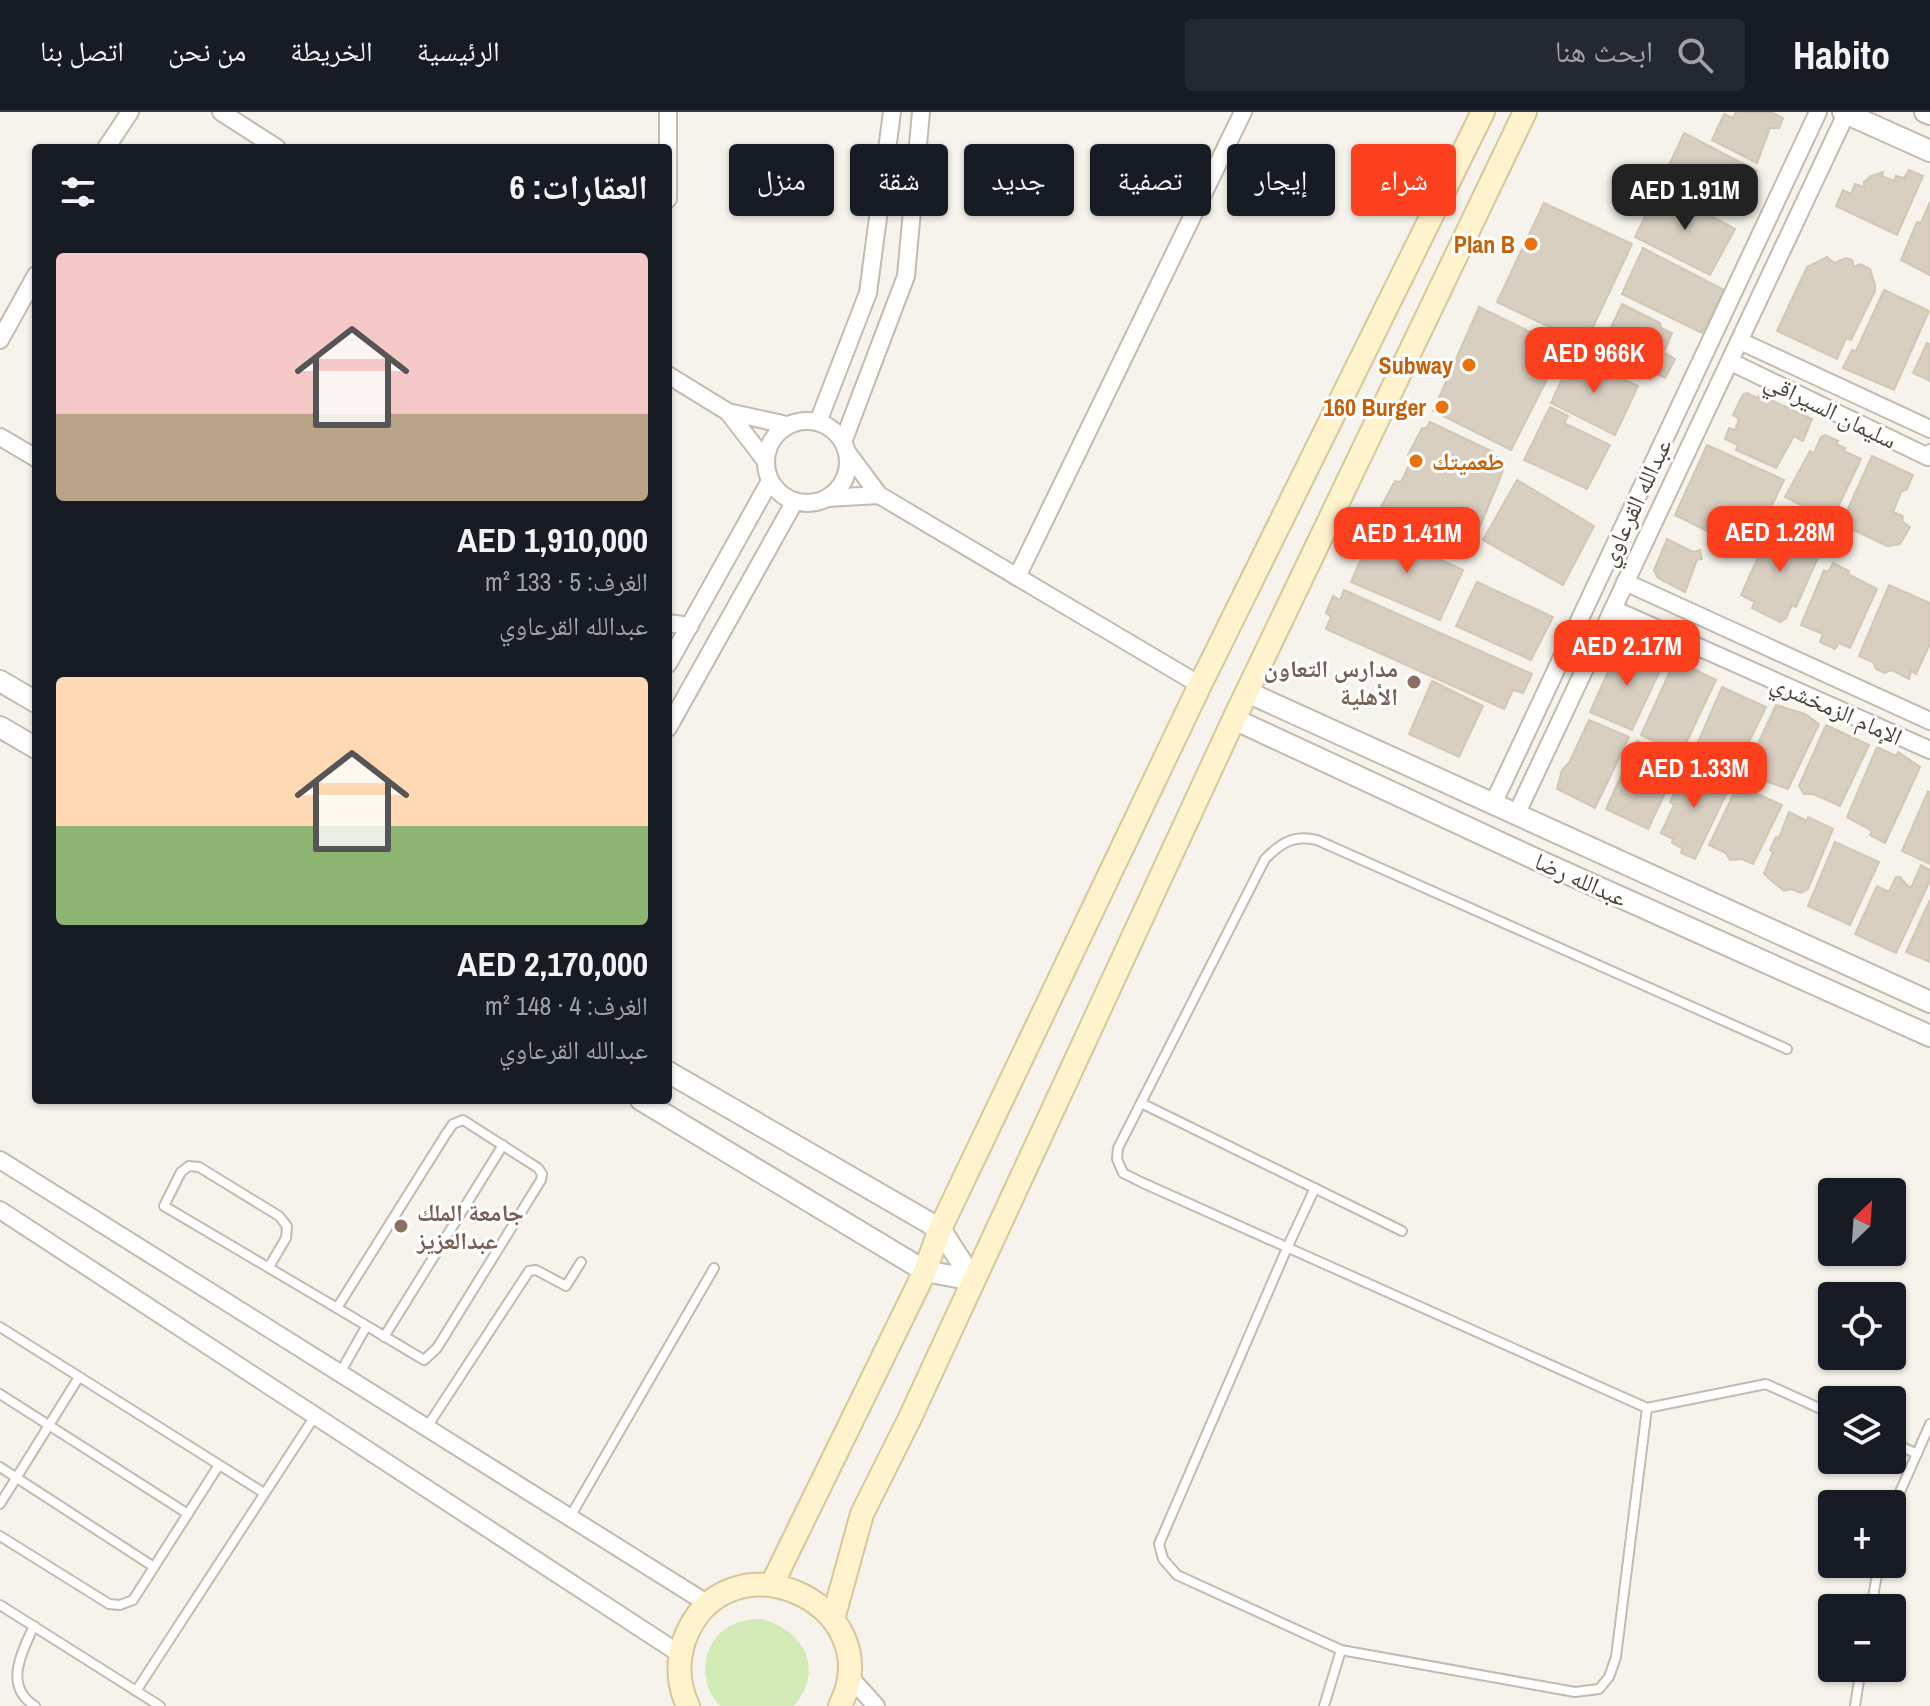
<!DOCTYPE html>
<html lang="ar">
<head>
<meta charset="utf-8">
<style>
	:root { --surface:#171b24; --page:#242831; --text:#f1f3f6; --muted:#9ea1a6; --line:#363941; --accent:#fc3f1d }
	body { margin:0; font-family:"Archivo Narrow","Noto Naskh Arabic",sans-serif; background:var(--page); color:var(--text); direction:rtl; height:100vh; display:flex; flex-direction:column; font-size:30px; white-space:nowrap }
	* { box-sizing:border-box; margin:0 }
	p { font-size:26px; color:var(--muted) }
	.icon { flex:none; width:44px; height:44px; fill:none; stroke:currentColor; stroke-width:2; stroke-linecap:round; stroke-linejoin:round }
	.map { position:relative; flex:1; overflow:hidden; direction:ltr }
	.sheet { position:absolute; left:32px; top:32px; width:640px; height:960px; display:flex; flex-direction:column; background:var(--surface); border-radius:8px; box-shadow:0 2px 6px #0004; direction:rtl }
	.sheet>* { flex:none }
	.top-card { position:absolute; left:696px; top:32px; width:760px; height:72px; direction:rtl; display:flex; gap:16px }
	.needle { width:52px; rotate:25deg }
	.fabs { position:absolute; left:1818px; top:1066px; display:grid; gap:16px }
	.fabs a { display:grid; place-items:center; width:88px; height:88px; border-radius:8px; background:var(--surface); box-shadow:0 2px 6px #0004; font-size:40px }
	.price { position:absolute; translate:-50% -68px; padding:0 18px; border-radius:16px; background:var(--accent); color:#fff; font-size:26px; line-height:52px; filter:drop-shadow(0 2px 4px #0008) }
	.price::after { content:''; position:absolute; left:50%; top:48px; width:24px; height:18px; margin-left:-12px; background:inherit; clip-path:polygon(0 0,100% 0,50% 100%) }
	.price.selected { background:#222; color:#fff }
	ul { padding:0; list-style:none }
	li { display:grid; align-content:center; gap:16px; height:424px; padding:0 24px }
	li span { display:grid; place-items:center; height:248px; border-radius:8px; color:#555 }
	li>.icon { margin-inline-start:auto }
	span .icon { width:144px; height:144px; fill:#fffc; stroke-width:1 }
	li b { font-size:34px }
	h2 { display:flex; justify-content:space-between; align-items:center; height:96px; padding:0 24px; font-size:34px }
	.tag { padding:0 28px; border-radius:8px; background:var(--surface); box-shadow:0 2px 6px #0004; font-size:28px; line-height:72px }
	.tag.selected { background:var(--accent); color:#fff }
	header { display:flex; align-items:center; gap:48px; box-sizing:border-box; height:112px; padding:0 40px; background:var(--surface); border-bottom:2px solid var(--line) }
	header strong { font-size:38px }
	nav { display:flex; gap:44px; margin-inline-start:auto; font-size:28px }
	.search { width:560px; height:72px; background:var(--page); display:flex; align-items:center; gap:20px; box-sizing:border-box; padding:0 28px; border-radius:8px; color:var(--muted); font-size:30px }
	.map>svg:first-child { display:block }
	.green { fill:#d2eab5 }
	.building { fill:#d8cfc1; stroke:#d3c7b4; stroke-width:2 }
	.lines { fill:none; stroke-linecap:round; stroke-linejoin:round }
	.service-casing { stroke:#c2bbae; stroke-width:12 }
	.minor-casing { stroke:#c2bbae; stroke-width:20 }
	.tertiary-casing { stroke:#c2bbae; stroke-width:24 }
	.secondary-casing { stroke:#d6c79b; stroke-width:26 }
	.service { stroke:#fff; stroke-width:8 }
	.minor { stroke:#fff; stroke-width:16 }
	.tertiary { stroke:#fff; stroke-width:20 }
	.secondary { stroke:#fff3cd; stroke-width:22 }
	.food-dot { fill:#e8710a; stroke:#fff; stroke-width:3 }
	.education-dot { fill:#8d6e63; stroke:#fff; stroke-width:3 }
	.labels { text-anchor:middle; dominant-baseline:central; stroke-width:6; stroke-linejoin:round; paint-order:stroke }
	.food-label { font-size:24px; font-weight:bold; fill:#c56008; stroke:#fff; text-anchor:end }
	.street-label { font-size:24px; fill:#4b4439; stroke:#fff }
	.education-label { font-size:24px; font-weight:bold; fill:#785e54; stroke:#fff; text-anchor:end }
</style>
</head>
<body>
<header>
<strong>Habito</strong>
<div class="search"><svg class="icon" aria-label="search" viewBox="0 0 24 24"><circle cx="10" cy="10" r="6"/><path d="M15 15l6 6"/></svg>ابحث هنا</div>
<nav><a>الرئيسية</a><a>الخريطة</a><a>من نحن</a><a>اتصل بنا</a></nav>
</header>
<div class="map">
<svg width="1930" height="1594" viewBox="0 0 1930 1594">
	<rect width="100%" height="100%" fill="#f6f3ec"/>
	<path class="green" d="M762,1507C804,1518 825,1558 794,1594H720C697,1571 701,1528 732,1513C742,1508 751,1507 762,1507Z"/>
	<g class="building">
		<polygon points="1736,0 1771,0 1783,6 1779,16 1770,16 1757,51 1712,28 1724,2 1733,6"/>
		<polygon points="1684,21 1757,59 1736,103 1662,68"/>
		<polygon points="1909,58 1923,64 1897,123 1836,94 1843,78 1851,82 1855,72 1864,75 1864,70 1871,64 1883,60 1882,64 1894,69 1896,64 1904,66"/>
		<polygon points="1659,76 1735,117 1710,163 1635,125"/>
		<polygon points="1930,90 1930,163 1901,148 1917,110 1921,111"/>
		<polygon points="1544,91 1632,132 1585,232 1497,190"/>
		<polygon points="1643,136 1724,178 1702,221 1622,182"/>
		<polygon points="1827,145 1834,151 1846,146 1852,148 1854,155 1860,152 1870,157 1875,173 1875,179 1851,228 1846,226 1837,247 1777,219 1807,155"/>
		<polygon points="1884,178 1929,199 1894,278 1843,256 1852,238 1856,239"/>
		<polygon points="1622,192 1660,211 1661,216 1672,221 1664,240 1675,247 1665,266 1653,260 1650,267 1599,241"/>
		<polygon points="1479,195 1563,236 1511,338 1433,299"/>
		<polygon points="1927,231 1930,232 1930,269 1913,261"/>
		<polygon points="1573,243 1638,274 1615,323 1551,291"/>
		<polygon points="1747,281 1757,286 1760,283 1812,307 1803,329 1794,324 1776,356 1736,338 1738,333 1725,327 1729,316 1735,318 1739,307 1733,303 1743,282"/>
		<polygon points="1550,295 1568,304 1564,311 1610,333 1587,377 1524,348"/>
		<polygon points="1430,310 1493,340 1493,343 1502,348 1499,355 1503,358 1499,369 1475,426 1471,433 1465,431 1457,445 1391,415 1376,404 1395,369 1401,370 1412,347 1408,343 1422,316 1426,316"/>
		<polygon points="1825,323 1838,329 1836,332 1845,336 1844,339 1861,347 1832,408 1785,385 1810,339 1814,341 1821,325"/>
		<polygon points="1707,333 1784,368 1750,439 1738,436 1733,440 1716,432 1719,425 1675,403"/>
		<polygon points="1872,344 1913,363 1907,377 1901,380 1893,400 1903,404 1902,409 1910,415 1900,432 1887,434 1841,412"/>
		<polygon points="1517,368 1594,414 1563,473 1483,428"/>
		<polygon points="1772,414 1821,439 1796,495 1792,493 1786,506 1780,510 1752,496 1755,490 1741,483"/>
		<polygon points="1374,417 1463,458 1440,508 1351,470"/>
		<polygon points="1667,427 1693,440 1700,438 1702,447 1697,448 1685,480 1658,466 1654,458"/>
		<polygon points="1833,451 1849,459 1848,462 1877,477 1850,536 1839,531 1835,537 1820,530 1823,522 1801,513 1824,458 1828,460"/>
		<polygon points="1477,470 1553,505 1531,548 1456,514"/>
		<polygon points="1889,473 1930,491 1930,532 1916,562 1911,559 1909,567 1892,558 1884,561 1876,557 1873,550 1859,544"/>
		<polygon points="1344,478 1532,562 1523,581 1513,578 1504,597 1326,517 1331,505 1326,501 1333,484 1340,488"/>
		<polygon points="1645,532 1652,534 1651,543 1664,550 1632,618 1590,600 1612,551 1629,544 1631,553 1638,545 1639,538"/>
		<polygon points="1675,548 1716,568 1681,642 1641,623"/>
		<polygon points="1432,569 1483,594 1459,645 1409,622"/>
		<polygon points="1722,575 1766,595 1733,663 1692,644"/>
		<polygon points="1776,593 1805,602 1819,612 1788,677 1763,668 1760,673 1742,666"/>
		<polygon points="1589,608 1629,625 1595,696 1557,677 1562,658 1569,651"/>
		<polygon points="1826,613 1869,633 1840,694 1813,682 1804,682 1799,674"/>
		<polygon points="1637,629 1680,650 1648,717 1606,697"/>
		<polygon points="1877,635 1896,644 1898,640 1920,655 1885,731 1870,723 1872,719 1847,705"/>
		<polygon points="1687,653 1731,672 1695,747 1681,741 1682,736 1672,731 1673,727 1661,721 1674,693 1670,690"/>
		<polygon points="1738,673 1782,693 1753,752 1742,747 1730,748 1726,741 1709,733"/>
		<polygon points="1928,679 1930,680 1930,752 1902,739"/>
		<polygon points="1789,700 1807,709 1808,705 1833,717 1808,777 1801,781 1791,777 1784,779 1764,762 1773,740 1770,738 1776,725 1779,726"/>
		<polygon points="1835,730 1879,750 1850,813 1808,794"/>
		<polygon points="1921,753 1930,758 1930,769 1896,841 1855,822 1877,774 1889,780 1896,765 1900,765 1909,775 1912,774"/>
		<polygon points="1930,788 1930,850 1906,840"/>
	</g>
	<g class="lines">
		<defs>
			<g id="service">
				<path d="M1787,937L1317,728C1294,722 1281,731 1265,747L1118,1036L1117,1047L1123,1061L1143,1071L1647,1296L1766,1272L1832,1302"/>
				<polyline points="1141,991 1402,1119"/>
				<polygon points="463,1008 538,1056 542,1062 541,1068 437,1236 424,1248 337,1196 446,1022 453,1012"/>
				<polyline points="1315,1076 1287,1136 1159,1432 1163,1447 1177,1463 1341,1538 1575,1580 1599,1577 1609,1565 1616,1545 1647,1296"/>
				<polyline points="269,1155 286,1126 287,1114 279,1104 199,1055 189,1054 181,1060 164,1094 337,1196"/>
				<polyline points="0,1215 264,1381"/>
				<polyline points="384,1225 503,1033"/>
				<polyline points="340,1261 366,1215"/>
				<polyline points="0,1282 188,1402"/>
				<polyline points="427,1315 529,1159 536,1158 566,1174 581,1150"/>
				<polyline points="1892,1330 1917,1342"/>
				<polyline points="0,1355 154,1455"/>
				<polyline points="0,1392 79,1265"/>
				<polyline points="1892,1398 1930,1312"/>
				<polyline points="570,1405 714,1156"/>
				<polyline points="0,1424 109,1492 120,1493 133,1488 219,1353"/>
				<polyline points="0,1493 160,1594"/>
				<polyline points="1871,1496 1879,1452"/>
				<path d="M34,1514C22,1540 3,1574 35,1594"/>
				<polyline points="136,1579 315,1304"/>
				<polyline points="1324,1594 1341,1538"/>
				<polyline points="1855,1594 1861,1556"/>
			</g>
			<g id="minor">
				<polyline points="221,0 277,36"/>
				<polyline points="106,36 130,0"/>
				<polyline points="668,87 668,0"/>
				<polyline points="0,228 36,163"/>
				<polyline points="1740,229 1930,317"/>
				<polyline points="1731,250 1928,345 1930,341"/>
				<polyline points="668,263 728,300 787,313"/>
				<polyline points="728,300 765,348"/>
				<circle cx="807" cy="350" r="41"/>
				<polyline points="818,310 868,181 892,0"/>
				<polyline points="0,325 36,346"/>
				<polyline points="843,330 906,164 921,0"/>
				<polyline points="847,340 879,383 1200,573"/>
				<polyline points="827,386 879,383"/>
				<polyline points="1017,465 1243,0"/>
				<polyline points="1625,470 1930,609"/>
				<polyline points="1613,497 1930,638"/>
				<polyline points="668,511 690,514"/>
				<polyline points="668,552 770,369"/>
				<polyline points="668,616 795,389"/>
				<polyline points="1493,692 1818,0"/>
				<polyline points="1516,703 1846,2"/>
				<polyline points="0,1048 708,1492"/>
				<polyline points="0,1098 680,1542"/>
				<polyline points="849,1564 876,1594"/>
			</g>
			<g id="tertiary">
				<polyline points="1843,0 1930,39"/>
				<polyline points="1925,0 1930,2"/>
				<polyline points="0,569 36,590"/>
				<polyline points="1247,580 1930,890"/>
				<polyline points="1234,607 1533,746 1930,924"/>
				<polyline points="0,615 36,636"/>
				<polyline points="641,988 925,1159 973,1168 940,1117 668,960"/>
			</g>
			<g id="secondary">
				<polyline points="772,1472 925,1159 940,1117 1200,573 1483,0"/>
				<polyline points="833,1507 862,1402 909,1308 1234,607 1525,0"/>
				<path d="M688,1594C678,1573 677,1551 684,1529C724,1417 892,1490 840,1594"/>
			</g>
		</defs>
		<use href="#service" class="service-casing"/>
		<use href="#minor" class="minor-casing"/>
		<use href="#tertiary" class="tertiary-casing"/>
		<use href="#secondary" class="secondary-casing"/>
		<use href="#service" class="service"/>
		<use href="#minor" class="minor"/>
		<use href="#tertiary" class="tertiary"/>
		<use href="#secondary" class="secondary"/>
	</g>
	<g class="food-dot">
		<circle cx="1531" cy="132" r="8"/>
		<circle cx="1469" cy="253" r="8"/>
		<circle cx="1442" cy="295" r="8"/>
		<circle cx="1416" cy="349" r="8"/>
	</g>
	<g class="education-dot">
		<circle cx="1414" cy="570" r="8"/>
		<circle cx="401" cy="1114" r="8"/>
	</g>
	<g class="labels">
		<g class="food-label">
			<text x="1515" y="132">Plan B</text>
			<text x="1453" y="253">Subway</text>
			<text x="1426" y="295">160 Burger</text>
			<text x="1432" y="349" text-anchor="start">طعميتك</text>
		</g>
		<g class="street-label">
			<text transform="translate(1831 298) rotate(26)">سليمان السيراقي</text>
			<text transform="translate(1635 390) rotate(-65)">عبدالله القرعاوي</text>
			<text transform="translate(1837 597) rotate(24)">الإمام الزمخشري</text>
			<text transform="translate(1581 767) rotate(24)">عبدالله رضا</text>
		</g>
		<g class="education-label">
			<text x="1398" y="556">مدارس التعاون<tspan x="1398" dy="28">الأهلية</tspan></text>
			<text x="417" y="1100" text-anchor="start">جامعة الملك<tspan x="417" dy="28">عبدالعزيز</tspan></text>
		</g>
	</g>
</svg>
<div class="fabs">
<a><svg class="needle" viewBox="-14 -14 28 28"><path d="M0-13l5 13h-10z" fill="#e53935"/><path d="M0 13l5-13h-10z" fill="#9ea1a6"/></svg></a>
<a><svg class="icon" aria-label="locate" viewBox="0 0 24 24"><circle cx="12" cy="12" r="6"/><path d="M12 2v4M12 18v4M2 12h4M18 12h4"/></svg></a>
<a><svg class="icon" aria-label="layers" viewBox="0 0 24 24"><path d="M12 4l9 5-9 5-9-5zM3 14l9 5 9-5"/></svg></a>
<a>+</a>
<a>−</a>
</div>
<b class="price selected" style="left:1685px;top:120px">AED 1.91M</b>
<b class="price" style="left:1594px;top:283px">AED 966K</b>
<b class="price" style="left:1780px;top:462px">AED 1.28M</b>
<b class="price" style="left:1407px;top:463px">AED 1.41M</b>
<b class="price" style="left:1627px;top:576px">AED 2.17M</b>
<b class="price" style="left:1694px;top:698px">AED 1.33M</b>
<div class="top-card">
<a class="tag selected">شراء</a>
<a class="tag">إيجار</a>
<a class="tag">تصفية</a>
<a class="tag">جديد</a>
<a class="tag">شقة</a>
<a class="tag">منزل</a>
</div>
<section class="sheet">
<h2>العقارات: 6<svg class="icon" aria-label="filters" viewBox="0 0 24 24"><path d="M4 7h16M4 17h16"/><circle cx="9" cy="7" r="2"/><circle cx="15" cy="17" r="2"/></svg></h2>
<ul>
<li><span style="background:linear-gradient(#f6c9c9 65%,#b9a48a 0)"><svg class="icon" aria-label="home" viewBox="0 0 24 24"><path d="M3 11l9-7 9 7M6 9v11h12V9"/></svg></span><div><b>AED 1,910,000</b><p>الغرف: 5 · 133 m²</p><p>عبدالله القرعاوي</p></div></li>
<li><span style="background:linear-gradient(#ffd9b3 60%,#8fb573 0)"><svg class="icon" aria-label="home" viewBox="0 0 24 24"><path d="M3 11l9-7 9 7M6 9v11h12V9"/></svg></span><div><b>AED 2,170,000</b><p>الغرف: 4 · 148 m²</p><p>عبدالله القرعاوي</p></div></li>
</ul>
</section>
</div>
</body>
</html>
